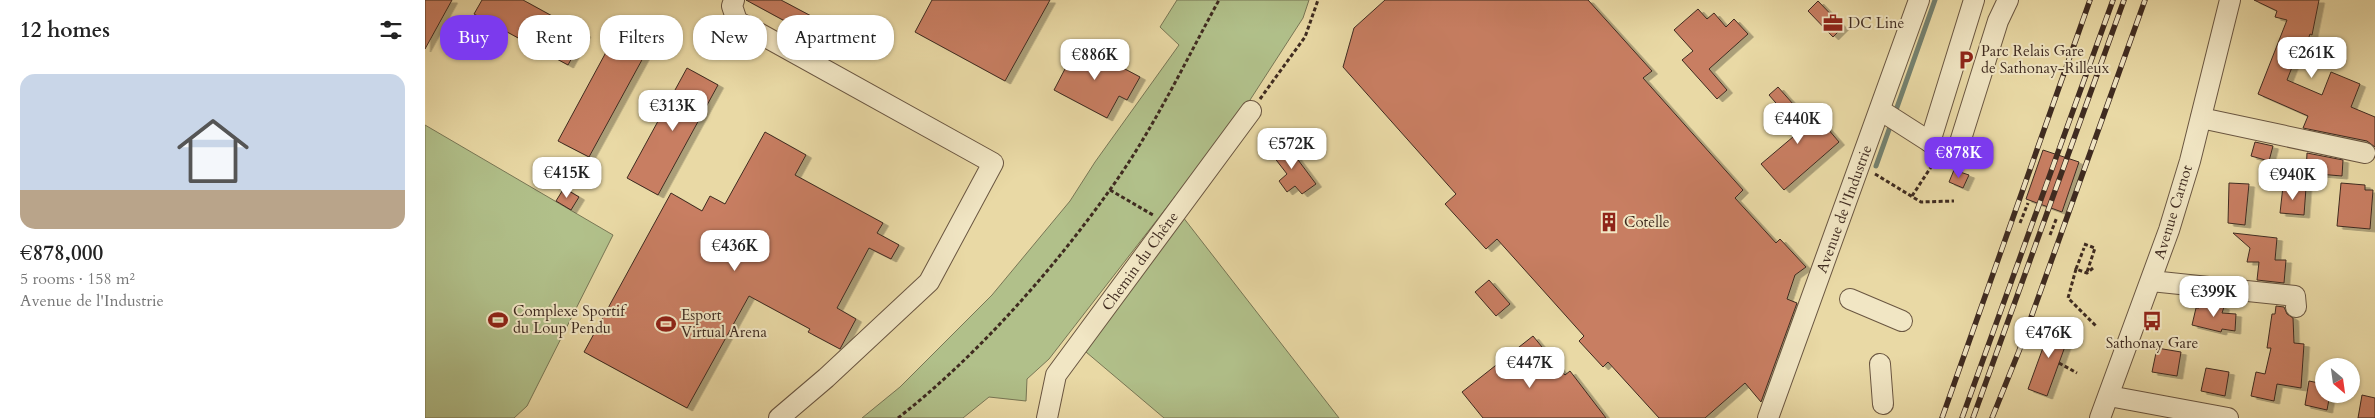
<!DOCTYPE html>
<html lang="en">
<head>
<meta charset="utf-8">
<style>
	:root { --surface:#fff; --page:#f6f6f6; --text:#222; --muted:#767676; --line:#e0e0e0; --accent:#7c3aed }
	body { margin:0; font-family:Cardo,serif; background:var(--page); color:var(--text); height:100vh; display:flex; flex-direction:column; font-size:19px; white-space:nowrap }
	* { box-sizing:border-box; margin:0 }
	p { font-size:16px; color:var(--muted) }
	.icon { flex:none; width:28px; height:28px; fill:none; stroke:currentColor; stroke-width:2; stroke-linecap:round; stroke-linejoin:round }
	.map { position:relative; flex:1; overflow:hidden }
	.details { display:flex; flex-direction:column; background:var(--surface); width:425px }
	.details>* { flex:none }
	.banner { position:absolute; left:15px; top:15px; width:475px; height:45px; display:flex; gap:10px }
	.needle { width:32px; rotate:151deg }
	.buttons { position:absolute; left:1890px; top:358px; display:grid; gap:10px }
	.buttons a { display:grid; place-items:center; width:45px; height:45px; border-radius:50%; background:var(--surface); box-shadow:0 1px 4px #0004; font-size:25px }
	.price { position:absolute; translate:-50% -42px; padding:0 11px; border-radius:10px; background:#fff; color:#222; font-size:16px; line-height:32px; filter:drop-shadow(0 1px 2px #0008) }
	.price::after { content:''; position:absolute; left:50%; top:30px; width:15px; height:11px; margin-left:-8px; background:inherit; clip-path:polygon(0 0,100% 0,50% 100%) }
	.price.on { background:var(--accent); color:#fff }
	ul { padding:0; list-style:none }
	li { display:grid; align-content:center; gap:10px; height:265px; padding:0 20px }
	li+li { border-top:1px solid var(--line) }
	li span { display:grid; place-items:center; height:155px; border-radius:15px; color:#555 }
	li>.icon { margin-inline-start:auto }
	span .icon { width:90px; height:90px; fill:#fffc; stroke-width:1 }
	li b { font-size:21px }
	h2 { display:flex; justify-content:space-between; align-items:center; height:60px; padding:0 20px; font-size:21px }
	.tag { padding:0 18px; border-radius:20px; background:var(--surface); box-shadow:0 1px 4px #0004; font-size:18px; line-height:45px }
	.tag.on { background:var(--accent); color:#fff }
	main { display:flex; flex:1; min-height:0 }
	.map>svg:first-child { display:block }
	.green { fill:#b1c08a; stroke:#787655 }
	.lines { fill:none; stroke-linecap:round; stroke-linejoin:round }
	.stream { stroke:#74816f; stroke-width:5 }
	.building { fill:#c87e62; stroke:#3f2b20; filter:url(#shadow) }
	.minor-casing { stroke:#6a5641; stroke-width:22 }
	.path { stroke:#3f2b20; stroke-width:3; stroke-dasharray:4 2.5; stroke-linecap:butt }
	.minor { stroke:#f1e6c4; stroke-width:20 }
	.rail-casing { stroke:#3f2b20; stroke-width:5.5 }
	.rail { stroke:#f1e6c4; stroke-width:4; stroke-dasharray:11; stroke-linecap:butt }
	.labels { text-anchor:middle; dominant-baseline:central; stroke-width:4; stroke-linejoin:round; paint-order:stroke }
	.poi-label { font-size:15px; fill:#3f2b20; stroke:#f1e6c4; text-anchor:start }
	.street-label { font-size:15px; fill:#3f2b20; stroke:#f1e6c4 }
</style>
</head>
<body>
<main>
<section class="details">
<h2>12 homes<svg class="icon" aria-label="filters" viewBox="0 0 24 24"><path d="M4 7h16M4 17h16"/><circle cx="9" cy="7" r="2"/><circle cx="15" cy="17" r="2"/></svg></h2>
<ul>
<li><span style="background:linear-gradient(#c9d6e8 75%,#b9a48a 0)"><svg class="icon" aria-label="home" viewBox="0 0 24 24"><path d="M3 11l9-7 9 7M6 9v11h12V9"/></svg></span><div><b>€878,000</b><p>5 rooms · 158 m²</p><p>Avenue de l'Industrie</p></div></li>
</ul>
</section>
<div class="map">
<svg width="1950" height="418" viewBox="0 0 1950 418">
	<defs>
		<filter id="shadow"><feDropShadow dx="5.5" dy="3" stdDeviation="0" flood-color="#0004"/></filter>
	</defs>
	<rect width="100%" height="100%" fill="#e9d9a5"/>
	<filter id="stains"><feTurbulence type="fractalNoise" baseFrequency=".004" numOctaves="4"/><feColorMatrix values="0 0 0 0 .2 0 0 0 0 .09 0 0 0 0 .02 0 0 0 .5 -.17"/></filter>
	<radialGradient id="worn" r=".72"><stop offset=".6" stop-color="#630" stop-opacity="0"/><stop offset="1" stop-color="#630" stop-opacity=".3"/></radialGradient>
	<g class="green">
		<polygon points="752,0 884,0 878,18 825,100 624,359 602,379 601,401 564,397 538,418 437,418 475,387 567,295 645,201 670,162 754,45 735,27"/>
		<polygon points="0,125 188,235 102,406 89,418 0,418"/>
		<polygon points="754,212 914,418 739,418 661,352"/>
	</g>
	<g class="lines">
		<g class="stream">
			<polyline points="1470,113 1510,0"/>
			<polyline points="1451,166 1466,124"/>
		</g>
	</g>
	<g class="building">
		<polygon points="0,0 27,0 0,49"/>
		<polygon points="57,0 98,0 160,34 143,65 49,14"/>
		<polygon points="321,0 356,0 388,17 380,32"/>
		<polygon points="507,0 625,0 580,81 490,32"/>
		<polygon points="960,0 1163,0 1227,71 1218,78 1318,190 1310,198 1351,243 1355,239 1381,267 1370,275 1362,299 1372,303 1336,402 1320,383 1280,418 1234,418 1183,362 1178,367 1154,341 1159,336 1072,239 1061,249 1020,204 1031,194 918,67 929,28"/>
		<polygon points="1829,0 1894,0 1887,35 1885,34 1878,54 1873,52 1862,80 1897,95 1906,72 1935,84 1926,107 1950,117 1950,147 1942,141 1878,128 1883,116 1833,94 1862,20 1850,17 1852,11"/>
		<polygon points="1393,1 1418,27 1408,37 1383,11"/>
		<polygon points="1273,9 1282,19 1289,13 1301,27 1309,19 1323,34 1284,69 1302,90 1292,99 1257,60 1268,51 1249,30"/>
		<polygon points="193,30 224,47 164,157 133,141"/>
		<polygon points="649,42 715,77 702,100 694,96 682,118 629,90 641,67 637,65"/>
		<polygon points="262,68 293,85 233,195 202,178"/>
		<polygon points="1353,87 1384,122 1392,116 1414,142 1359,190 1336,164 1375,131 1344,95"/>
		<polygon points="340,132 381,155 370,175 458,223 452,233 474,245 466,259 444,248 412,308 431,319 415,349 383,332 385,329 324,296 262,408 159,352 246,193 277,211 285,196 300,204"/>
		<polygon points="859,141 891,184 877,194 870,186 862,192 854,181 862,174 845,152"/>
		<polygon points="1830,142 1848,146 1844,161 1826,156"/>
		<polygon points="1618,150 1654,162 1637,212 1601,199"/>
		<polygon points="1882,153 1918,160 1917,176 1881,173"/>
		<polygon points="1529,170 1544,175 1538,188 1524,182"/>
		<polygon points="1804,183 1824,184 1820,225 1803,223"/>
		<polygon points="1916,183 1940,185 1940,190 1948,190 1945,229 1912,226"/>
		<polygon points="1858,186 1881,188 1879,215 1855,213"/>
		<polygon points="139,188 154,197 146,210 131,201"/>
		<polygon points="1808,233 1852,238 1850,260 1861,260 1859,283 1832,280 1834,262 1822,262 1825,248"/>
		<polygon points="1064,280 1085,304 1071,316 1050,292"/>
		<polygon points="1777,299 1799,307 1797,313 1811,314 1810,331 1797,329 1796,332 1767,325 1771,308 1774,308"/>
		<polygon points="1851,306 1859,307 1862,314 1868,318 1869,343 1879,344 1876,388 1852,384 1849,401 1826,396 1831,372 1840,374 1846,348 1842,348 1847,314 1850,314"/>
		<polygon points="1627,323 1646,330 1622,396 1603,389"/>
		<polygon points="1108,336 1140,375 1145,371 1181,418 1058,418 1037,392"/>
		<polygon points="1732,348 1756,352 1752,376 1727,372"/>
		<polygon points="1781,368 1804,372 1800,396 1776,391"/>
		<polygon points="1884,381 1899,384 1899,394 1905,394 1902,410 1880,405"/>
		<polygon points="1937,395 1950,398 1950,418 1933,418"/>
	</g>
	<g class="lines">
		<defs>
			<g id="minor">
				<polyline points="309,0 307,6 312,21 568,163 504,282 401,378 354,418"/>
				<polyline points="1455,110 1530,158 1573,21 1583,0"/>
				<polyline points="1776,118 1940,153"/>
				<polyline points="1505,142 1549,0"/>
				<polyline points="1726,281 1870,296 1871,307"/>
				<polyline points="1425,299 1477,321"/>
				<polyline points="1455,364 1458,404"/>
				<polyline points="1684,396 1803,418"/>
				<polyline points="622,418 631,375 826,111"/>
				<polyline points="1343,418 1494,0"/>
				<polyline points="1675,418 1744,230 1765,161 1805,0"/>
			</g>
		</defs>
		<use href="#minor" class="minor-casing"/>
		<g class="path">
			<polyline points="835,99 880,37 893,0"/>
			<polyline points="1450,174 1496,202 1529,201"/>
			<polyline points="685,190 728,215"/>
			<polyline points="1487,196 1508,164"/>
			<polyline points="1595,223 1603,203"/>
			<polyline points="1625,235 1632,217"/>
			<polyline points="1659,244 1670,248 1662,272"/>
			<polyline points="1668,268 1662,273 1651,269 1643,298 1671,326"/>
			<polyline points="1651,269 1659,248"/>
			<polyline points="1634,363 1652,373"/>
			<path d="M473,418C551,357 627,271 684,191C727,132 759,64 794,0"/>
		</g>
		<use href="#minor" class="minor"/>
		<defs>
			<g id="rail">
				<polyline points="1517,418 1665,0"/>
				<polyline points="1537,418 1688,0"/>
				<polyline points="1548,418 1699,0"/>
				<polyline points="1567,418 1594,351 1720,0"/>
			</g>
		</defs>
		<use href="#rail" class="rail-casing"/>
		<use href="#rail" class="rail"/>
	</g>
	<defs>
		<symbol id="office-bare" viewBox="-9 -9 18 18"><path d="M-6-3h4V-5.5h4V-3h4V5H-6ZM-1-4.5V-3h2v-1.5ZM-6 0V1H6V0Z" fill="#8f2418" stroke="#f1e6c4" stroke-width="2.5" paint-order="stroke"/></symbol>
		<symbol id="parking-bare" viewBox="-9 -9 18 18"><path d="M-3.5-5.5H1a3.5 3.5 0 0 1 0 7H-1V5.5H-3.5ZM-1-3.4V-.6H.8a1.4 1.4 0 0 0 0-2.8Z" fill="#8f2418" stroke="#f1e6c4" stroke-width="2.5" paint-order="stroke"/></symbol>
		<symbol id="building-bare" viewBox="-9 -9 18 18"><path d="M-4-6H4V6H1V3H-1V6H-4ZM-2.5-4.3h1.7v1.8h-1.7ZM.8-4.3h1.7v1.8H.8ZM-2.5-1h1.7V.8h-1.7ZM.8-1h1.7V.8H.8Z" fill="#8f2418" stroke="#f1e6c4" stroke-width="2.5" paint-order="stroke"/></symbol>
		<symbol id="stadium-bare" viewBox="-9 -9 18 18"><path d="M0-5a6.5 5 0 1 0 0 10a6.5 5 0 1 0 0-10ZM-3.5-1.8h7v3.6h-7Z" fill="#8f2418" stroke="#f1e6c4" stroke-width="2.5" paint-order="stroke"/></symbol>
		<symbol id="bus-bare" viewBox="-9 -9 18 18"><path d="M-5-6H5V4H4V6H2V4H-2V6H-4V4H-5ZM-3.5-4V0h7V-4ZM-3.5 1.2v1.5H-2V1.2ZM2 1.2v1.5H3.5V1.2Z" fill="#8f2418" stroke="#f1e6c4" stroke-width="2.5" paint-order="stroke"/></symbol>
	</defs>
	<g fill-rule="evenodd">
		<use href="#office-bare" x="1394" y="9" width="28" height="28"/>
		<use href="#parking-bare" x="1527" y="46" width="28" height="28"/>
		<use href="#building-bare" x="1170" y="208" width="28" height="28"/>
		<use href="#stadium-bare" x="59" y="306" width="28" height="28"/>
		<use href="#bus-bare" x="1713" y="307" width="28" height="28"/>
		<use href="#stadium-bare" x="227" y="310" width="28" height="28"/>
	</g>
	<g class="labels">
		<g class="poi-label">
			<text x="1423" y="23">DC Line</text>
			<text x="1556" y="51">Parc Relais Gare<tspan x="1556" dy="17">de Sathonay-Rilleux</tspan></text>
			<text x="1199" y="222">Cotelle</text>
			<text x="88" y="311">Complexe Sportif<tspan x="88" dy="17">du Loup Pendu</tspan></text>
			<text x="256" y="315">Esport<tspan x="256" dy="17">Virtual Arena</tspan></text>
			<text x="1727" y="343" text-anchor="middle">Sathonay Gare</text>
		</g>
		<g class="street-label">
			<text transform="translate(1419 209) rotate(-70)">Avenue de l'Industrie</text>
			<text transform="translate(1748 212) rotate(-73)">Avenue Carnot</text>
			<text transform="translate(715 261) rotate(-54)">Chemin du Chêne</text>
		</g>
	</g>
	<rect width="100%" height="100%" filter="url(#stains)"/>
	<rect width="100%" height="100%" fill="url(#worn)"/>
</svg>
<div class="buttons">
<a><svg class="needle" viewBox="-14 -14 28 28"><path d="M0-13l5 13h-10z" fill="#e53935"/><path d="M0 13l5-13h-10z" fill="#767676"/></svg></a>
</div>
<b class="price" style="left:1887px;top:79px">€261K</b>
<b class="price" style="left:670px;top:81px">€886K</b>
<b class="price" style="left:248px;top:132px">€313K</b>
<b class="price" style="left:1373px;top:145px">€440K</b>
<b class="price" style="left:867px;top:170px">€572K</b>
<b class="price on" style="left:1534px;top:179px">€878K</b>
<b class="price" style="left:142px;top:199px">€415K</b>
<b class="price" style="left:1868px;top:201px">€940K</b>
<b class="price" style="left:310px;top:272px">€436K</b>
<b class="price" style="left:1789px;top:318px">€399K</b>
<b class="price" style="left:1624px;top:359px">€476K</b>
<b class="price" style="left:1105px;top:389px">€447K</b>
<div class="banner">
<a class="tag on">Buy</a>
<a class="tag">Rent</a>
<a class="tag">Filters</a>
<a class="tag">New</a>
<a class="tag">Apartment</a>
</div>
</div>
</main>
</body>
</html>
